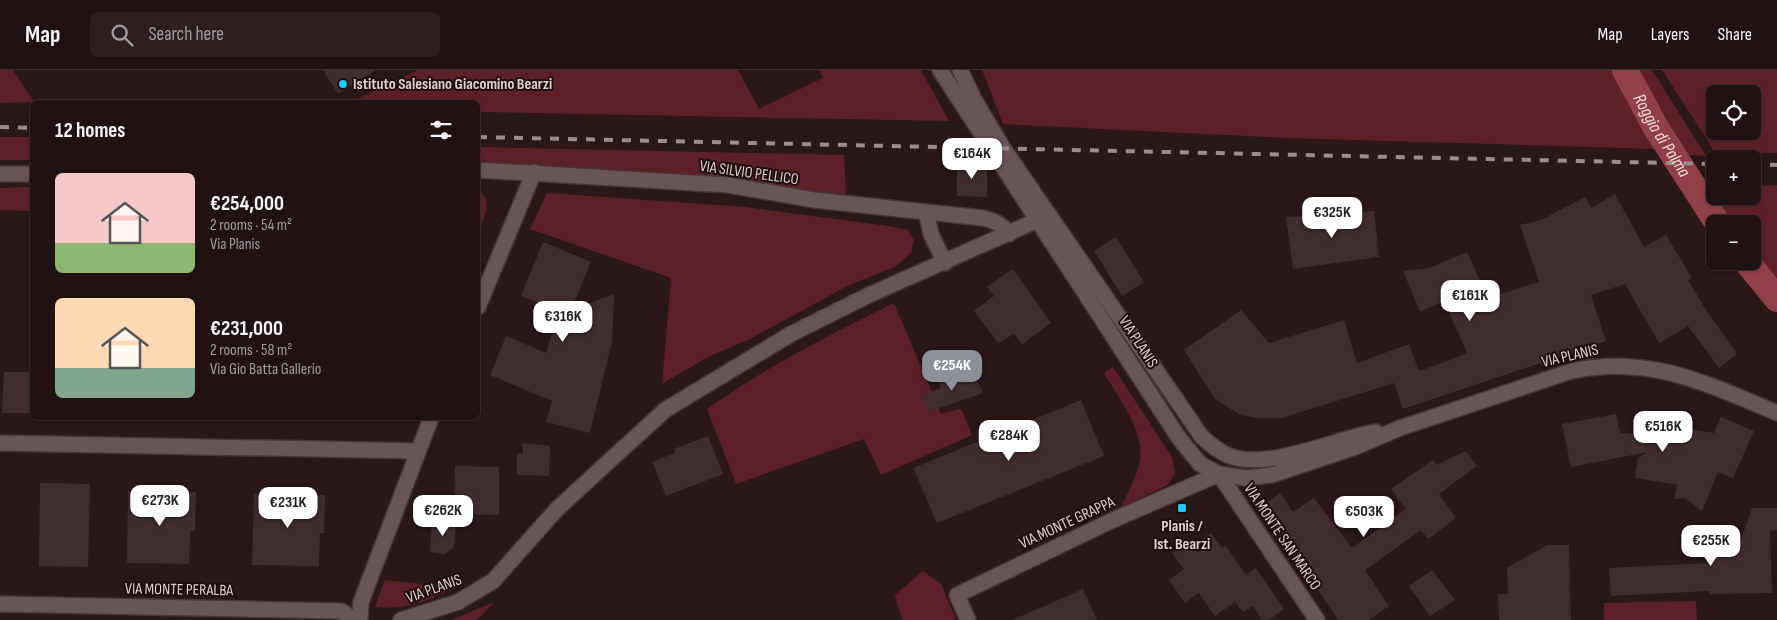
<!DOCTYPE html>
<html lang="en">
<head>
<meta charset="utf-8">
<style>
	:root { --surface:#201112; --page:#2d1f20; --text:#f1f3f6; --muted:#a29d9f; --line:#3d3132; --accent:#8c9099 }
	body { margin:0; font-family:"Sofia Sans Condensed",sans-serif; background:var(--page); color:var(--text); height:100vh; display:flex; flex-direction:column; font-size:19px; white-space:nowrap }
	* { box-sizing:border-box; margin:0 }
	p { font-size:16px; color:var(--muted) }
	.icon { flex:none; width:28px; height:28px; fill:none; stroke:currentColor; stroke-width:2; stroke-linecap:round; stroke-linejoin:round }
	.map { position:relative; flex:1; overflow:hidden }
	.sheet { position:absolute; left:30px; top:30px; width:450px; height:320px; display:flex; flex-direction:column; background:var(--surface); border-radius:8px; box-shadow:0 1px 4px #0004,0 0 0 1px var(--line) }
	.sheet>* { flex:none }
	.buttons { position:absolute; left:1706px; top:15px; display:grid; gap:10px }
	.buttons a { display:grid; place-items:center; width:55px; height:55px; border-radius:8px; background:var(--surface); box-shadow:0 1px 4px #0004,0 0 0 1px var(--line); font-size:25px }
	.price { position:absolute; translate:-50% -42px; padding:0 11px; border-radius:10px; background:#fff; color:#222; font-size:16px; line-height:32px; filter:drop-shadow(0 1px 2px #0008) }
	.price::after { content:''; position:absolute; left:50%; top:30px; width:15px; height:11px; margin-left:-8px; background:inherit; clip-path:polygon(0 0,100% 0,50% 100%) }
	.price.active { background:var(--accent); color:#fff }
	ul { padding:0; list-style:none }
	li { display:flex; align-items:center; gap:15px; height:125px; padding:0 25px }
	li span { display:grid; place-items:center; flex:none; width:140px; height:100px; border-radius:8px; color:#555 }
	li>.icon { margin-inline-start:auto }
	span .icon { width:60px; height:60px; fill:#fffc; stroke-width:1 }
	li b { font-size:21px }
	h2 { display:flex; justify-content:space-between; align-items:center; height:60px; padding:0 25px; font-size:21px }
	header { display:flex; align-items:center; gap:30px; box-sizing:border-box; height:70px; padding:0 25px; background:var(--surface); border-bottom:1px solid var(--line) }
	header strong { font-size:24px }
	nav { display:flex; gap:28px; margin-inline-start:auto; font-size:18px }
	.search { width:350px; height:45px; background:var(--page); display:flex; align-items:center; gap:12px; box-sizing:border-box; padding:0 18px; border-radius:8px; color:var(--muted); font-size:19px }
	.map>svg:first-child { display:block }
	.green { fill:#5e2028; fill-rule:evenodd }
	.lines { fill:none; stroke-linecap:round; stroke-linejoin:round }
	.canal { stroke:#913f49; stroke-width:26 }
	.building { fill:#422d2e }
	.minor-casing { stroke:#433435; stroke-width:18 }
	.minor { stroke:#6b5455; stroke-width:15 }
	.rail { stroke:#9c8c8d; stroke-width:4; stroke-dasharray:9 9; stroke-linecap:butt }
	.poi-dot { fill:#1bcafc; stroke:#200e0f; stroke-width:2 }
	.labels { text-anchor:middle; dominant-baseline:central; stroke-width:4; stroke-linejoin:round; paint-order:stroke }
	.poi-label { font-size:16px; font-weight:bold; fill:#ddd0d0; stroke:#200e0f; text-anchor:start }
	.street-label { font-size:16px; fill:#ddd0d0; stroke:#200e0f }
	.water-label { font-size:18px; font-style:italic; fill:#f4dbdc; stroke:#200e0f }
</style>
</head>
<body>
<header>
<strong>Map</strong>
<div class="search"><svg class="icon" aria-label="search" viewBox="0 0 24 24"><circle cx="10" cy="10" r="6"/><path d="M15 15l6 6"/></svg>Search here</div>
<nav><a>Map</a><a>Layers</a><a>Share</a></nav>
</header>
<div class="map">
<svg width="1777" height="550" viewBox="0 0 1777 550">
	<rect width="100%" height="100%" fill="#2a1718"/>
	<g class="green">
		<polygon points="0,0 13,0 34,32 0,33"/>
		<polygon points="418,0 738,0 759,39 823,8 819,0 921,0 949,51 478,42 478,32 351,32"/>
		<polygon points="982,0 1621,0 1668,84 1661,84 1657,79 1287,68 1003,54"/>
		<polygon points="1634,0 1652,0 1706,86 1687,85 1665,54"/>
		<path d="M1662,0H1777V83L1715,82ZM1715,24H1752V61H1715Z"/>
		<rect x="0" y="67" width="32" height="23"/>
		<polygon points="478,77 844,85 846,126 725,109 478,95"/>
		<polygon points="1777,115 1777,215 1753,182 1752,154 1731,154 1705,116 1715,116 1715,126 1752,126 1753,116"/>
		<polygon points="32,117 32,141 0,140 0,118"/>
		<path d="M478,119C494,132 483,149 478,164Z"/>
		<polygon points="547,123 746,137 888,156 908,160 914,170 911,183 895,197 849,215 750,269 708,287 662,314 671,208 530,159"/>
		<path d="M894,233L941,344L961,339L972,365L881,405L864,369L736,414L707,339C766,297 829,265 894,233Z"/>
		<path d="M1113,297L1172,387L1175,402L1168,415L1121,437C1128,422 1137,407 1140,390C1144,360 1119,328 1104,303Z"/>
		<polygon points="923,501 941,514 956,550 902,550 895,525"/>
		<path d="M385,510L450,517L465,513C436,527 408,541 375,537Z"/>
		<polygon points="1696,531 1697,550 1604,550 1604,533"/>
		<polygon points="494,532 477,550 451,550"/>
	</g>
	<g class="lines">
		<g class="canal">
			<path id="s1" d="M1625,0L1656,58L1718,154"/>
			<polyline points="1746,191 1777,229"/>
		</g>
	</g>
	<g class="building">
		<polygon points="323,0 376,0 338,24"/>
		<polygon points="957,93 987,94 987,127 957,126"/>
		<polygon points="1615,124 1644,177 1666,165 1692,208 1688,210 1706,240 1737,284 1719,298 1688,256 1659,273 1625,214 1591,225 1606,271 1403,339 1394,313 1282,348 1257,348 1240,345 1215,329 1184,280 1241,240 1269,273 1344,250 1357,293 1409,274 1419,301 1445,292 1467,283 1444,231 1420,242 1403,201 1430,198 1467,182 1488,228 1539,212 1520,155 1541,150 1585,127 1591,138"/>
		<polygon points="1374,141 1379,187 1293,199 1286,147"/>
		<polygon points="1116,167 1144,212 1122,226 1094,181"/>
		<polygon points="543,172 591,192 571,240 614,224 612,271 590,363 546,352 552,331 490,305 506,266 546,283 557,246 564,243 521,226"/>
		<polygon points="1013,199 1051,253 1022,274 1014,264 998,273 974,241 994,226 987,217"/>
		<polygon points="4,302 32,302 32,343 2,343"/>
		<polygon points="955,303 959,312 975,306 983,323 928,342 922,325 941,318 938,311"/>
		<polygon points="1081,330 1104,386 937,453 913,398"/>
		<polygon points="1616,344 1620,363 1653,365 1655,354 1714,363 1721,347 1754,361 1733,408 1718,402 1702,441 1685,428 1674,429 1677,415 1635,408 1638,388 1648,382 1571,397 1562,354"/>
		<polygon points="708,366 723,404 666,426 652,392 675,383 674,379"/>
		<polygon points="523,373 550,376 549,406 517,405 517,384 523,384"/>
		<polygon points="1466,381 1477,396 1439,424 1456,448 1428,469 1421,460 1365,500 1389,536 1369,550 1338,550 1305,500 1304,502 1259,438 1280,423 1293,442 1314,428 1352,478 1406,439 1391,419 1433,390 1436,395"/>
		<polygon points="455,396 499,397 499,445 454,444"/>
		<polygon points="40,413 90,414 88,497 39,496"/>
		<polygon points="128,421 196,422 195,461 190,461 189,494 127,493"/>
		<polygon points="254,424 325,425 324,463 320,463 319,496 252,495"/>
		<polygon points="1752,438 1777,438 1777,460 1770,461 1772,523 1709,524 1709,521 1611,526 1609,498 1710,493 1710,474 1740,473"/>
		<polygon points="432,451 456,453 454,477 445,484 430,482"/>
		<polygon points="1211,463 1222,478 1226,476 1246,505 1256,498 1284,539 1269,550 1262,550 1253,536 1243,542 1235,532 1215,546 1199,523 1185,533 1169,510 1184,499 1172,483 1188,470 1193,476"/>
		<polygon points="1547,475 1569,475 1571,550 1499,550 1498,524 1508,524 1507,498"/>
		<polygon points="1432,500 1455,530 1430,546 1409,516"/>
		<polygon points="1083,519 1097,550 1012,550 1056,531"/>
	</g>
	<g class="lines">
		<defs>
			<g id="minor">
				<path d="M940,0L1179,368L1200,394L1219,404L1246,408L1272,405L1353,378L1400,358L1572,301C1648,284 1708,314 1777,343"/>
				<path d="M960,0L975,31L1003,78L1202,367C1210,374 1218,381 1227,385C1266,402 1334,369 1376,362"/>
				<path d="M478,100L728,115L814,130L983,148C995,151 1002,154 1009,164"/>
				<polyline points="0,104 32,104"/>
				<polyline points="926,142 931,164 945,193"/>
				<polyline points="478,237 534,102"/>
				<polyline points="0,373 418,381"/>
				<polyline points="1219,404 1317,550"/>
				<polyline points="0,534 341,541 354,550"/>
				<polyline points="360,550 361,532 431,348"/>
				<polyline points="401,550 458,532 493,511 557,439 665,340 791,264 869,225 1049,145"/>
				<polyline points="968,550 957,525 1113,450 1219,404"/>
			</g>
		</defs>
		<use href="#minor" class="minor-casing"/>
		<use href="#minor" class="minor"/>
		<g class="rail">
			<polyline points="0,57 32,58"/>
			<polyline points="478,67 1715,94"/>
			<polyline points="1752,94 1777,95"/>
		</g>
	</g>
	<g class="poi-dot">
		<circle cx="343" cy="14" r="5"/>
		<rect x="1177" y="433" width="10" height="10" rx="2.5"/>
	</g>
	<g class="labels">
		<g class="poi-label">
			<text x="353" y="14">Istituto Salesiano Giacomino Bearzi</text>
			<text x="1182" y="456" text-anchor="middle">Planis /<tspan x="1182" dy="18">Ist. Bearzi</tspan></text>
		</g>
		<g class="street-label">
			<text transform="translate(749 103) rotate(8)">VIA SILVIO PELLICO</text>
			<text transform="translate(1138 272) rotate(57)">VIA PLANIS</text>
			<text transform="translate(1570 286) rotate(-13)">VIA PLANIS</text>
			<text transform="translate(1067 453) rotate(-25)">VIA MONTE GRAPPA</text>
			<text transform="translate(1282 467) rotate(56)">VIA MONTE SAN MARCO</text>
			<text transform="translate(434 519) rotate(-20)">VIA PLANIS</text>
			<text transform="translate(179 520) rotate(1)">VIA MONTE PERALBA</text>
		</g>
		<g class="water-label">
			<text stroke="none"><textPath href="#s1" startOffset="75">Roggia di Palma</textPath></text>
		</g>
	</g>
</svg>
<div class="buttons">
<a><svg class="icon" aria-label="locate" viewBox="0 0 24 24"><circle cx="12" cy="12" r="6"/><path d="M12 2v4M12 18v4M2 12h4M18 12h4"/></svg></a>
<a>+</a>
<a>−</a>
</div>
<b class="price" style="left:972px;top:110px">€164K</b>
<b class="price" style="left:1332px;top:169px">€325K</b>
<b class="price" style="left:1470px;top:252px">€161K</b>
<b class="price" style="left:563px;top:273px">€316K</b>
<b class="price active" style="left:952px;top:322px">€254K</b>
<b class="price" style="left:1663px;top:383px">€516K</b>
<b class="price" style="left:1009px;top:392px">€284K</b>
<b class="price" style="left:160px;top:457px">€273K</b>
<b class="price" style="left:288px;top:459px">€231K</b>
<b class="price" style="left:443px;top:467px">€262K</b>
<b class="price" style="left:1364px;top:468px">€503K</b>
<b class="price" style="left:1711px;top:497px">€255K</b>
<section class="sheet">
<h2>12 homes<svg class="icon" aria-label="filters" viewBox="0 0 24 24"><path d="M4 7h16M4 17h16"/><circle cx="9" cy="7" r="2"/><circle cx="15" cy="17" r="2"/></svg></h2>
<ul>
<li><span style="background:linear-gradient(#f6c9c9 70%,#8fb573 0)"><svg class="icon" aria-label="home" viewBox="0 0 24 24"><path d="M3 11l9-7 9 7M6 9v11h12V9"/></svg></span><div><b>€254,000</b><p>2 rooms · 54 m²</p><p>Via Planis</p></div></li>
<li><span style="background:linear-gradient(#ffd9b3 70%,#7fa58c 0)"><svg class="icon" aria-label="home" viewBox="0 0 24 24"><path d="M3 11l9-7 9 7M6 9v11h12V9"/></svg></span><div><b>€231,000</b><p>2 rooms · 58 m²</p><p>Via Gio Batta Gallerio</p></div></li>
</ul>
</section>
</div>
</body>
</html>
